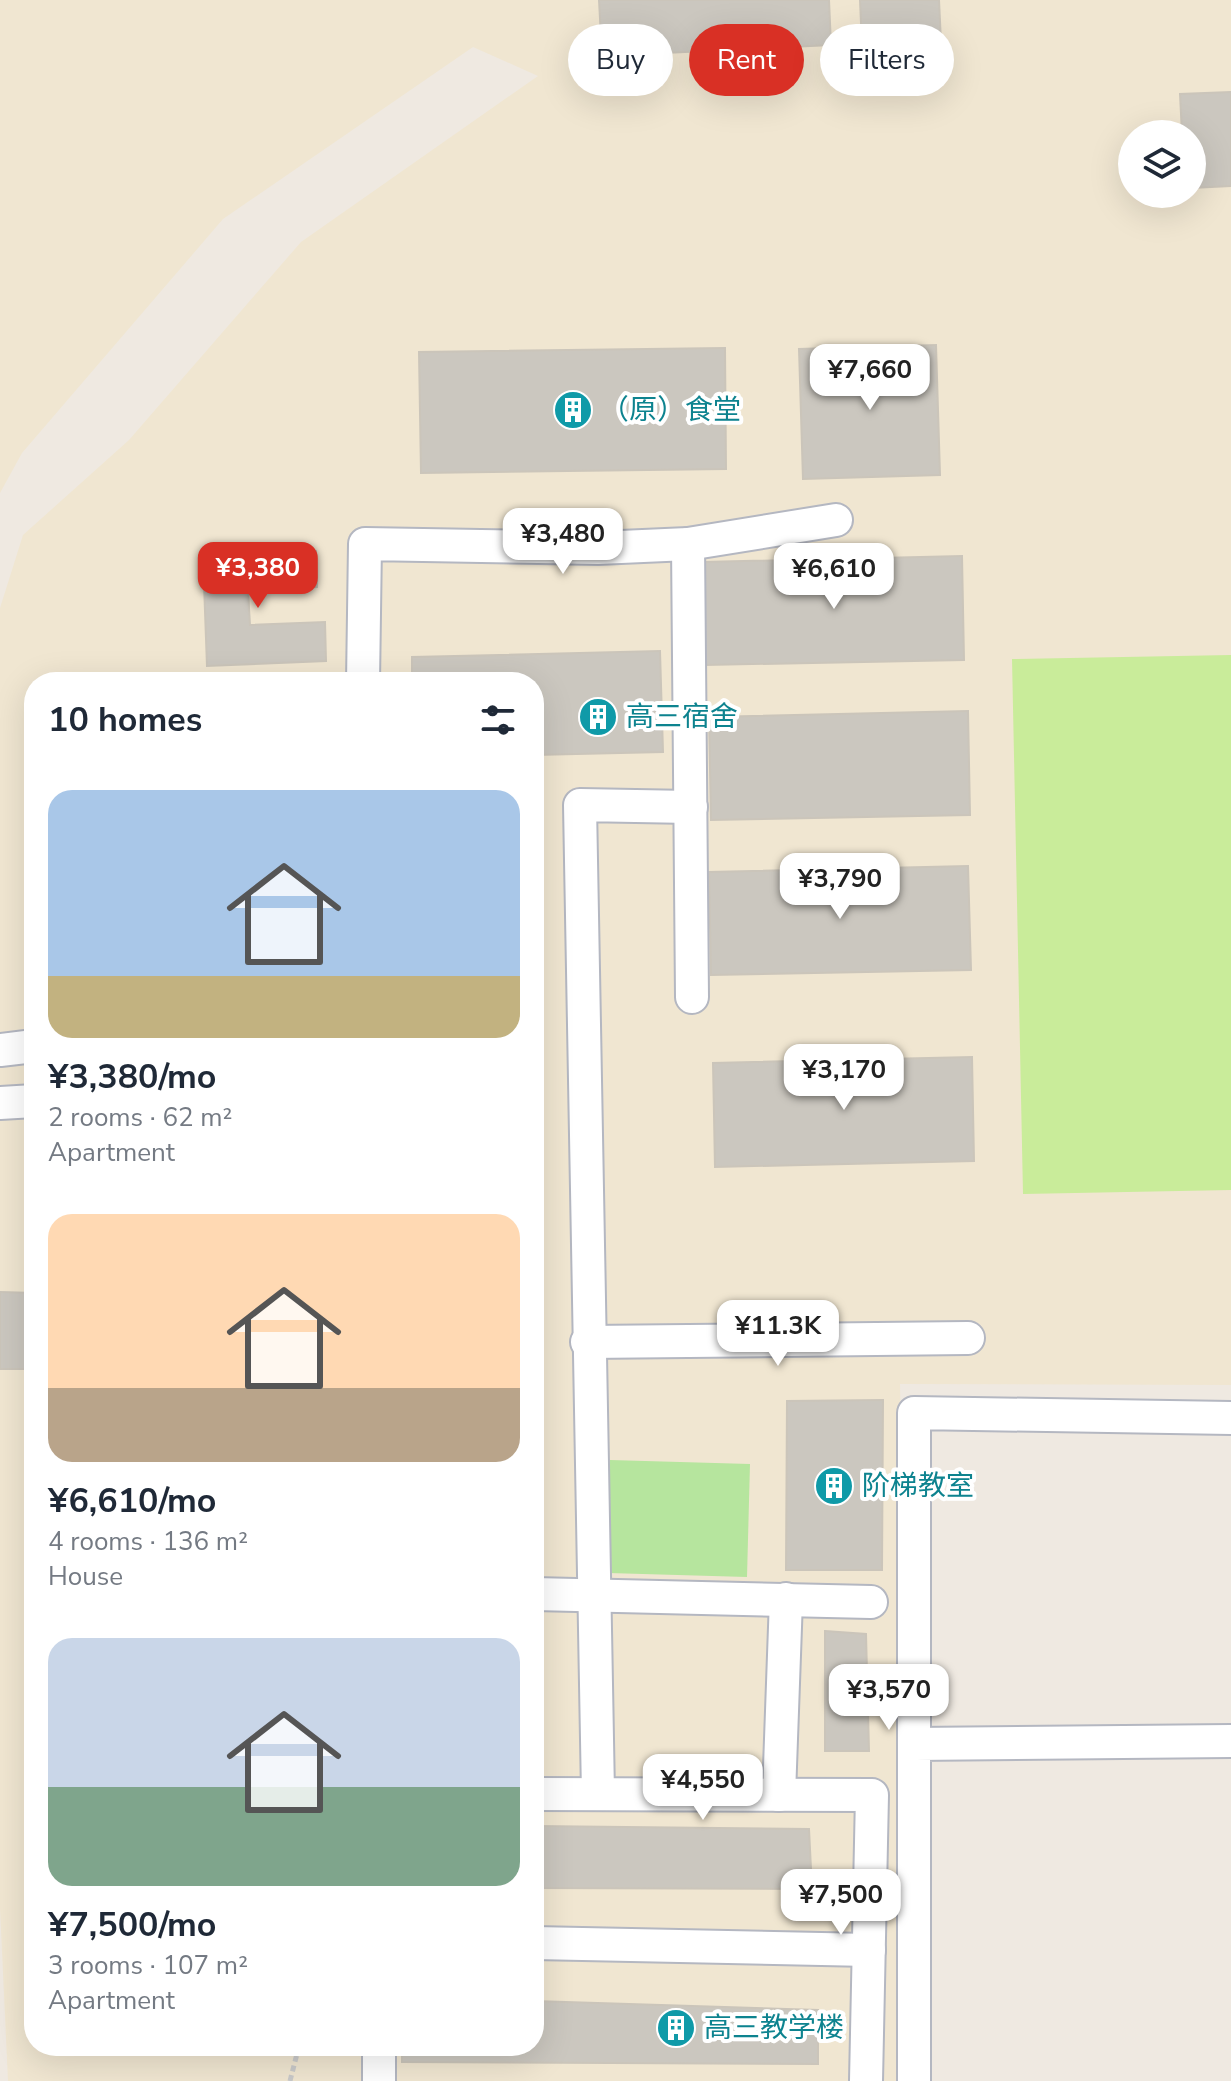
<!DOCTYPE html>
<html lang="en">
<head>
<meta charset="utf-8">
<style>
	:root { --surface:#fff; --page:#f6f6f7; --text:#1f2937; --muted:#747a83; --accent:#d93025 }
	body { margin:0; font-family:"Nunito Sans","Noto Sans SC",sans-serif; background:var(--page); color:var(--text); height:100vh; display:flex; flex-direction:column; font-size:30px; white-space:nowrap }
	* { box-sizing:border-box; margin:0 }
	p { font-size:26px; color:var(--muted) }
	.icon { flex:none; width:44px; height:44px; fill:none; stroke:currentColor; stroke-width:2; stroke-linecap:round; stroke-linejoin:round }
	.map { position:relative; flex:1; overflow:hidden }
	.panel { position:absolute; left:24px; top:672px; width:520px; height:1384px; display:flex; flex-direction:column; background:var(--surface); border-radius:32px; box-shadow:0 8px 32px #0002 }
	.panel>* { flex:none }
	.guide { position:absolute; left:568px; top:24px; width:542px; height:72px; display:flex; gap:16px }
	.controls { position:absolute; left:1118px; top:120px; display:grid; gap:16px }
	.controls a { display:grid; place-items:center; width:88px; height:88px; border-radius:50%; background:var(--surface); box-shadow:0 8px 32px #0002; font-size:40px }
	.price { position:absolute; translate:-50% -68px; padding:0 18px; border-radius:16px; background:#fff; color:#222; font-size:26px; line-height:52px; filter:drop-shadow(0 2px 4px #0008) }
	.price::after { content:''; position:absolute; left:50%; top:48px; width:24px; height:18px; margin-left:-12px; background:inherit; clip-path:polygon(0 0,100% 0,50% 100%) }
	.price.selected { background:var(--accent); color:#fff }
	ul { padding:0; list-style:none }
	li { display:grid; align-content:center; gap:16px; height:424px; padding:0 24px }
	li span { display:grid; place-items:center; height:248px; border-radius:24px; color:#555 }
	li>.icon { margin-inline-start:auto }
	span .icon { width:144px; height:144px; fill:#fffc; stroke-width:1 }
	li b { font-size:34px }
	h2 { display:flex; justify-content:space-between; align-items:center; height:96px; padding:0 24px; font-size:34px }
	.chip { padding:0 28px; border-radius:36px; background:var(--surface); box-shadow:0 8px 32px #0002; font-size:28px; line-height:72px }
	.chip.selected { background:var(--accent); color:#fff }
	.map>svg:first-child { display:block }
	.education { fill:#f0e6d1; fill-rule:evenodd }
	.green { fill:#b6e59e }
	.pitch { fill:#c9ec9a }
	.building { fill:#cbc7bf; stroke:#cbc5ba; stroke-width:2 }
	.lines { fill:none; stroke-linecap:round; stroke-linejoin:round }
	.street-casing { stroke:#b4b7c1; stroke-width:36 }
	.path { stroke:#c9c9c9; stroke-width:5; stroke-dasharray:6 4; stroke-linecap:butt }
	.street { stroke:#fff; stroke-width:32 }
	.labels { text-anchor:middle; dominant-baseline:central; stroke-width:8; stroke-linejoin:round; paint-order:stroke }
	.culture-label { font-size:28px; fill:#0d838f; stroke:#fff; text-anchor:start }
</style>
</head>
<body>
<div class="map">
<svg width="1231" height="2081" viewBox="0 0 1231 2081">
	<rect width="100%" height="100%" fill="#efe9e1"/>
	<path class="education" d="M0,0H1231V1385L900,1384L913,2081H8L0,1908V608L23,535L129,440L301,242L538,76L473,47L223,219L22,453L0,493ZM1132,134H1192V194H1132ZM34,682H534V2046H34Z"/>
	<polygon class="green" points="610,1460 750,1464 747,1577 608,1573"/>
	<polygon class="pitch" points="1231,655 1231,1190 1023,1194 1012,659"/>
	<g class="building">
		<polygon points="599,0 829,0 831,45 602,56"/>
		<polygon points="860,0 939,0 941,42 862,46"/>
		<polygon points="1231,92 1231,186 1192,188 1192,134 1182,134 1180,94"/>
		<polygon points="936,345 940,475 803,479 799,349"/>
		<polygon points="725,348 726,469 421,473 419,352"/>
		<polygon points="316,551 317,587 248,591 250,625 325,622 326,661 207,666 203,556"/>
		<polygon points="962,556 964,660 705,665 703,562"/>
		<polygon points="660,651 663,752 534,755 534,682 412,682 412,657"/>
		<polygon points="968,711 970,815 711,820 709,717"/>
		<polygon points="968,866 971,970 711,975 709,872"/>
		<polygon points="972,1057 974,1161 715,1167 713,1063"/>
		<polygon points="0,1292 34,1293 34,1369 0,1369"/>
		<polygon points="883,1400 882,1570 786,1570 787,1401"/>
		<polygon points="825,1631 866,1634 869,1751 825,1751"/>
		<polygon points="534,1826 809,1829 812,1889 534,1888"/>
		<polygon points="534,2001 818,2010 818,2064 402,2062 402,2046 534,2046"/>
	</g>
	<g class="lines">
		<defs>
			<g id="street">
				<polyline points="688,544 692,997"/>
				<polyline points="363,682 365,544 598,548 688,544 836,520"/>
				<polyline points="0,1050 34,1046"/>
				<polyline points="0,1103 34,1101"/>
				<polyline points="587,1342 968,1338"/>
				<polyline points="534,1594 871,1602"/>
				<polyline points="914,1744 914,1413 1231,1418"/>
				<polyline points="534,1794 872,1795 866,2081"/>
				<polyline points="598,1794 580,805 691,807"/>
				<polyline points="779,1795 786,1599"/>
				<polyline points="534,1943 869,1950"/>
				<polyline points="379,2046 379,2081"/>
				<polyline points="914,2081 914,1744 1231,1741"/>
			</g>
		</defs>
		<use href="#street" class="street-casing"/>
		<polyline class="path" points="290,2081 299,2046"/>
		<use href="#street" class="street"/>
	</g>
	<defs>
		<symbol id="building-disc" viewBox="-11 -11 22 22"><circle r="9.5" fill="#0f9aa8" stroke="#fff"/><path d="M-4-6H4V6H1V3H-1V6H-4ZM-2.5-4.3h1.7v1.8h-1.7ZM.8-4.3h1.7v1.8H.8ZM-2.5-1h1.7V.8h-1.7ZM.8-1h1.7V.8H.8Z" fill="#fff"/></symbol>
	</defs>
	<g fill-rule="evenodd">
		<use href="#building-disc" x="551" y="388" width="44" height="44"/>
		<use href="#building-disc" x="576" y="695" width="44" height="44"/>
		<use href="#building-disc" x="812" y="1464" width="44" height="44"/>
		<use href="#building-disc" x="654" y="2006" width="44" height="44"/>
	</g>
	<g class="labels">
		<g class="culture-label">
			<text x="601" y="410">（原）食堂</text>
			<text x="626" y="717">高三宿舍</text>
			<text x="862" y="1486">阶梯教室</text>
			<text x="704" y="2028">高三教学楼</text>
		</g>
	</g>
</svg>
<div class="controls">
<a><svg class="icon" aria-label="layers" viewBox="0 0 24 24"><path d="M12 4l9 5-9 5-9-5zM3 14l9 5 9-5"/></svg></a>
</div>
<b class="price" style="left:870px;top:412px">¥7,660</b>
<b class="price" style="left:563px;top:576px">¥3,480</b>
<b class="price selected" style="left:258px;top:610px">¥3,380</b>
<b class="price" style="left:834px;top:611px">¥6,610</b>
<b class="price" style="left:840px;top:921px">¥3,790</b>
<b class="price" style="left:844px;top:1112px">¥3,170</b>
<b class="price" style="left:778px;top:1368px">¥11.3K</b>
<b class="price" style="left:889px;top:1732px">¥3,570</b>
<b class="price" style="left:703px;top:1822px">¥4,550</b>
<b class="price" style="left:841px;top:1937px">¥7,500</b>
<div class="guide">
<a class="chip">Buy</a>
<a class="chip selected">Rent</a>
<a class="chip">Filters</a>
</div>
<section class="panel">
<h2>10 homes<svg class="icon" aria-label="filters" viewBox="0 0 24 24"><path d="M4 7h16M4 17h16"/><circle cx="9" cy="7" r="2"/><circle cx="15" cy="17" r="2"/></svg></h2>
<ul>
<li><span style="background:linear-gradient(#a9c7e8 75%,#c2b280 0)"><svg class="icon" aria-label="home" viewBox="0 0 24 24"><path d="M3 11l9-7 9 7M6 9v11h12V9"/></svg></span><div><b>¥3,380/mo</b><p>2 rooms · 62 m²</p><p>Apartment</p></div></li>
<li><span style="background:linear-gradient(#ffd9b3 70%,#b9a48a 0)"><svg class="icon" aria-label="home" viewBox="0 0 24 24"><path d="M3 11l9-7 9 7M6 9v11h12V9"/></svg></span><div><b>¥6,610/mo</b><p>4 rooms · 136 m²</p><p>House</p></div></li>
<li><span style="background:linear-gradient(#c9d6e8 60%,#7fa58c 0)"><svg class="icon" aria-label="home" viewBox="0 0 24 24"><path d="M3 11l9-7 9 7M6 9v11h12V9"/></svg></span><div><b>¥7,500/mo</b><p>3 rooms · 107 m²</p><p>Apartment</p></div></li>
</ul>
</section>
</div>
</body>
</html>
